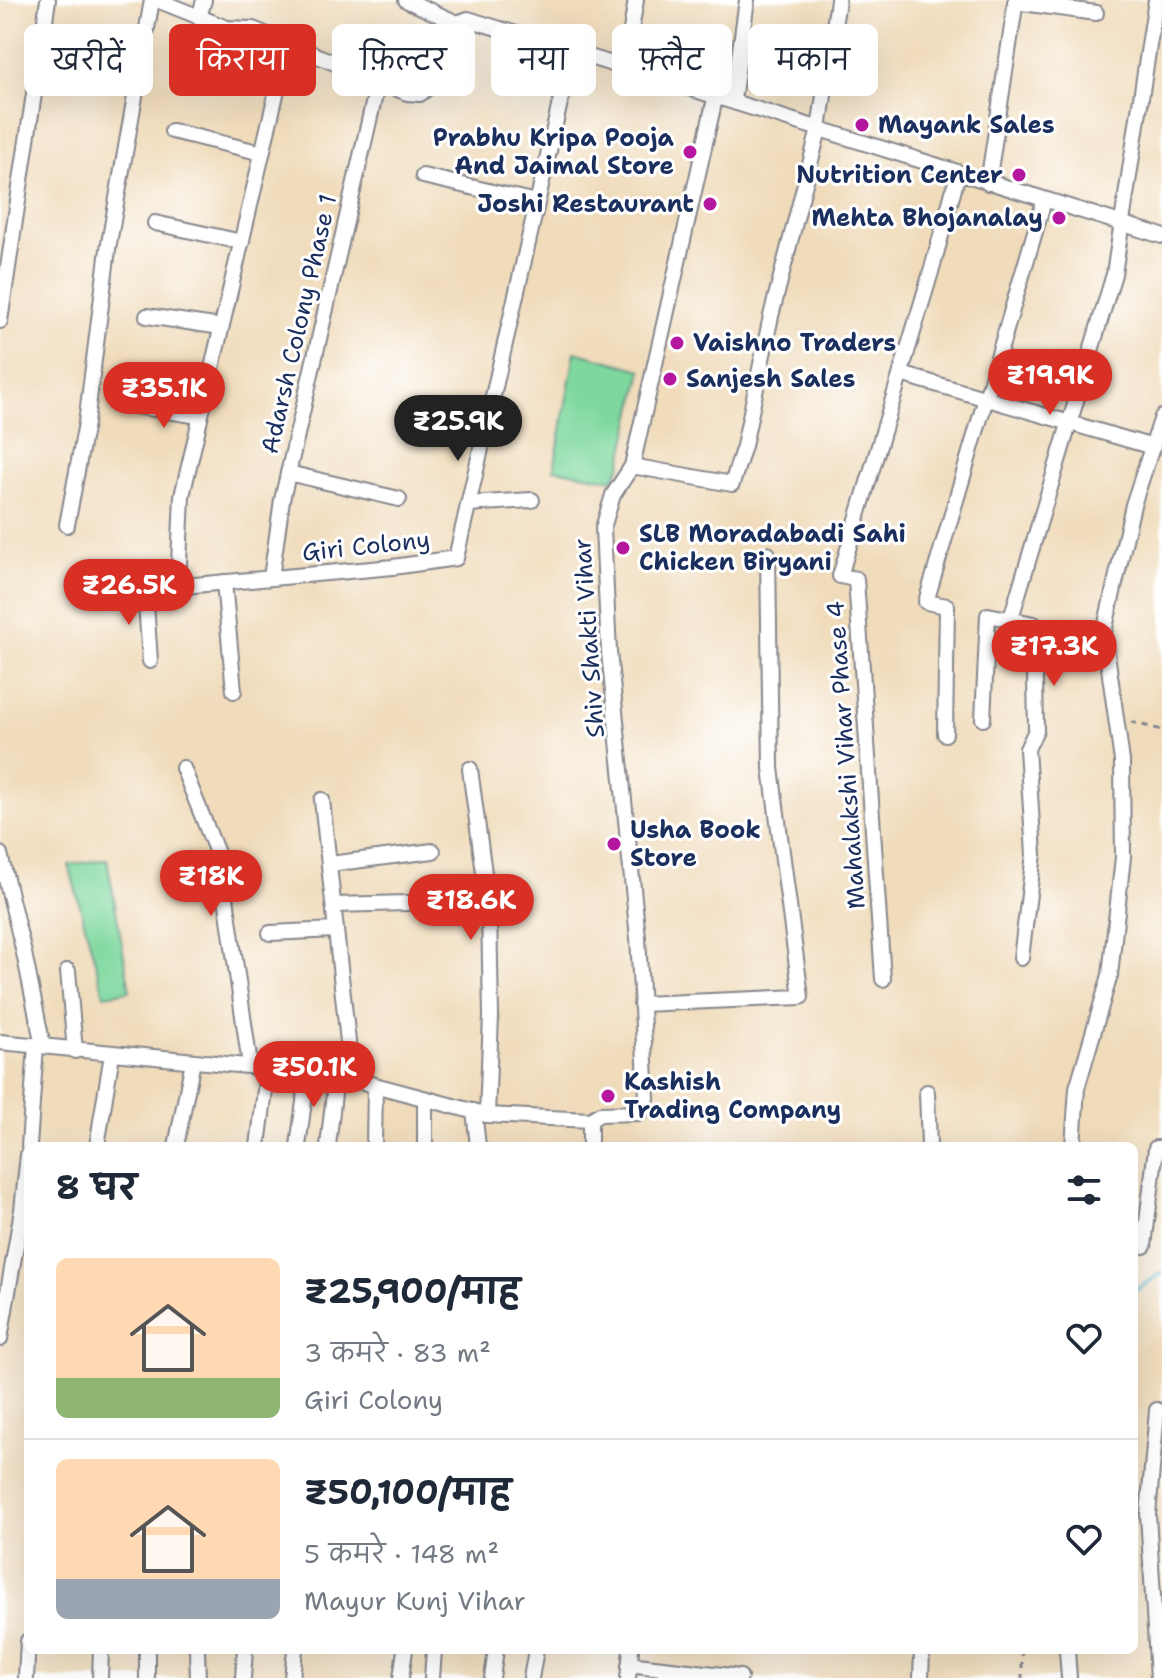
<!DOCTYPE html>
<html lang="hi">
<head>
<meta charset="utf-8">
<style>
	:root { --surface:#fff; --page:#f2f2f3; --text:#1f2937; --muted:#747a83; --line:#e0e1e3; --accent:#d93025 }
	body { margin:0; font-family:"Shantell Sans","Playpen Sans Deva",sans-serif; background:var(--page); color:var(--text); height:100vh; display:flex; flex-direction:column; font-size:30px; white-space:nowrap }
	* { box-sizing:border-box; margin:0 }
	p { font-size:26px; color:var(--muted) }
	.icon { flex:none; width:44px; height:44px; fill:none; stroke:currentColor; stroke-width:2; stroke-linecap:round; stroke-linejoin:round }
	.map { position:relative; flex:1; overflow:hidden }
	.side { position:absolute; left:24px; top:1142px; width:1114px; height:512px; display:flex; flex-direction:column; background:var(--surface); border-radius:12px; box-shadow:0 8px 32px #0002 }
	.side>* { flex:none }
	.hud { position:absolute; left:24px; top:24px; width:1114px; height:72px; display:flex; gap:16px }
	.price { position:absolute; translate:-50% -68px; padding:0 18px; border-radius:28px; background:var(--accent); color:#fff; font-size:26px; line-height:52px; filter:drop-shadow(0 2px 4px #0008) }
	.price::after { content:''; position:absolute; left:50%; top:48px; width:24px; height:18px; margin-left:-12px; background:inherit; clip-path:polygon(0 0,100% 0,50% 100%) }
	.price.current { background:#222; color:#fff }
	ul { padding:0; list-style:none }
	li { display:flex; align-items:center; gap:24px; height:200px; padding:0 32px }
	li+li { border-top:2px solid var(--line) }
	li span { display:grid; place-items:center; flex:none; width:224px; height:160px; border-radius:12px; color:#555 }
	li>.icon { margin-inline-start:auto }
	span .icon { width:96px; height:96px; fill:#fffc; stroke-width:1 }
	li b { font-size:34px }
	h2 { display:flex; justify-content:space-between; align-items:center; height:96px; padding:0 32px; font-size:34px }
	.pill { padding:0 28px; border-radius:12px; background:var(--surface); box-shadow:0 8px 32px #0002; font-size:28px; line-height:72px }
	.pill.current { background:var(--accent); color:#fff }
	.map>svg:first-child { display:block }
	.green { fill:#7ed89e; stroke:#4c847e; stroke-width:2 }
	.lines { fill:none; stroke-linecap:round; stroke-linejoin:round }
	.stream { stroke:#45afc4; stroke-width:4 }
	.minor-casing { stroke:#86868c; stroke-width:18 }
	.path { stroke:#86868c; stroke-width:3; stroke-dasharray:6 6; stroke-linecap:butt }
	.minor { stroke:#fff; stroke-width:14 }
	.poi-dot { fill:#b5179e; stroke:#fff; stroke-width:3 }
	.labels { text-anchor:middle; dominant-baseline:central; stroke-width:6; stroke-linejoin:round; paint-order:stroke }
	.poi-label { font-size:24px; font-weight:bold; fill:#1b2f5e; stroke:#fff; text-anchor:start }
	.street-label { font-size:24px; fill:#1b2f5e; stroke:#fff }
</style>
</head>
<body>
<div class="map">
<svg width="1162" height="1678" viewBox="0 0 1162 1678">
	<rect width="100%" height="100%" fill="#fff"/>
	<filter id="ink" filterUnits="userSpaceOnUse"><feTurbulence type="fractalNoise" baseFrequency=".0125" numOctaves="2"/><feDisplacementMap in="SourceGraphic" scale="16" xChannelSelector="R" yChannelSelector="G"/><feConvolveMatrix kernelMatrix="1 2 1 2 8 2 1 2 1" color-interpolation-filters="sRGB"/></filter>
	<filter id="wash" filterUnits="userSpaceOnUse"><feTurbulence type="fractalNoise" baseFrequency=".006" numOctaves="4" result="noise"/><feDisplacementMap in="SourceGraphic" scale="32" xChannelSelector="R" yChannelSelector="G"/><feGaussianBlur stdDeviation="1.8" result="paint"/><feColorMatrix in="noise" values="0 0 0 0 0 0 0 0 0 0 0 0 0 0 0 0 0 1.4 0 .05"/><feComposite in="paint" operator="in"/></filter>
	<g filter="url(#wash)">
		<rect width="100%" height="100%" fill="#f0dcbb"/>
		<g class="green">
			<polygon points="575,352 642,370 621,465 613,480 554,469"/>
			<polygon points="107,859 130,991 104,995 69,865"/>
		</g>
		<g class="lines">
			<polyline class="stream" points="1134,1291 1162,1273"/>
		</g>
	</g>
	<g filter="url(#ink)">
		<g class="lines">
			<defs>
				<g id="minor">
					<polyline points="157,0 227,28 253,29 407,93 420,94 434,83 457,23 468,19 1162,236"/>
					<polyline points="406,0 457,23"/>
					<polyline points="1015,2 1096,13"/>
					<polyline points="199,18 204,0"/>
					<polyline points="625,66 636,0"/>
					<polyline points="733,100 747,0"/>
					<polyline points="172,131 262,153"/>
					<polyline points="423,176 536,202"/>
					<polyline points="988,183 1016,0"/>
					<polyline points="155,223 242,242"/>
					<polyline points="147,316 221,327"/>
					<polyline points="0,321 48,0"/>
					<polyline points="901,374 1153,447"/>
					<polyline points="136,406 199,416"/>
					<polyline points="632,466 732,484 744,446 771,316 819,129 838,0"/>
					<polyline points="288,473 399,499"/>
					<polyline points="468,504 532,500"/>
					<polyline points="67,525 86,423 108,249 152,0"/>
					<polyline points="271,578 282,500 378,82"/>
					<polyline points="224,582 234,691"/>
					<polyline points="178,586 182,496 288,43"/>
					<polyline points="145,589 150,661"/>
					<polyline points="96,594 393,567 456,558 572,50"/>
					<polyline points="1011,618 1114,274 1156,0"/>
					<polyline points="983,719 988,615 1034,624 1036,730 1027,749 1034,854 1021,958"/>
					<polyline points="945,734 947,606 926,602 1044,201"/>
					<polyline points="183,768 221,863 250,1065"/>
					<polyline points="470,769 489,910 491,1016 487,1115"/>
					<polyline points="322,800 352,1079"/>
					<polyline points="0,854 24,953 43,1046"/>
					<polyline points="330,864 433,851"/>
					<polyline points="334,905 408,903"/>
					<polyline points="270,933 336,930"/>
					<polyline points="68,971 75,1051"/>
					<polyline points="883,979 856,579 840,576 931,272 958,174"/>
					<polyline points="641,1004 801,997 771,768 768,554"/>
					<polyline points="0,1042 308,1072 352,1079 487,1115 590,1120"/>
					<polyline points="927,1092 929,1146"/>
					<polyline points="474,1111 478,1146"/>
					<polyline points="29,1146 36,1045"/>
					<polyline points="97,1146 112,1054"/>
					<polyline points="176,1146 193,1061"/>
					<polyline points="258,1146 268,1066"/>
					<polyline points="298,1146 308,1072"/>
					<polyline points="328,1146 336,1077"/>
					<polyline points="374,1146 375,1086"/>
					<polyline points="425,1146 425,1100"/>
					<polyline points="590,1146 590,1120 600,1114 640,1113 646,1106 647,1097 638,938 609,652 603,528 613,495 632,466 716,94"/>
					<polyline points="1073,1146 1077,1088 1110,975 1123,857 1122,761 1104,632 1133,505 1162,417"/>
					<polyline points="1144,1246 1156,1148 1162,1148"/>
					<polyline points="0,1339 22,1210 28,1155"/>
					<polyline points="1157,1410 1148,1515 1158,1678"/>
					<polyline points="197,1650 198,1678"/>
					<polyline points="1067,1650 1069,1678"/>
					<polyline points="629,1667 637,1665 740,1677"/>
					<polyline points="26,1678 28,1641"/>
					<polyline points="100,1678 101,1650"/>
					<polyline points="147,1678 147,1650"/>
					<polyline points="243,1678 245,1650"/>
					<polyline points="292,1678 295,1650"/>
					<polyline points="401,1678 405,1650"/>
					<polyline points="432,1678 434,1650"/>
					<polyline points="492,1678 496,1650"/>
					<polyline points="531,1678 536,1650"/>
					<polyline points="628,1678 631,1650"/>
					<polyline points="921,1678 922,1650"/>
				</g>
			</defs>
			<use href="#minor" class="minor-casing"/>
			<g class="path">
				<polyline points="1131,722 1162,730"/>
				<polyline points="1022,1650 1022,1678"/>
			</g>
			<use href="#minor" class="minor"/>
		</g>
	</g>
	<g class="poi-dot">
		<circle cx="862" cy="125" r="8"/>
		<circle cx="690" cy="152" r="8"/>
		<circle cx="1019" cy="175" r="8"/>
		<circle cx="710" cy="204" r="8"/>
		<circle cx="1059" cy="218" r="8"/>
		<circle cx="677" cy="343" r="8"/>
		<circle cx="670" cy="379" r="8"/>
		<circle cx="623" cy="548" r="8"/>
		<circle cx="614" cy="844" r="8"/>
		<circle cx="608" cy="1096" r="8"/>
	</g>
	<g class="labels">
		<g class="poi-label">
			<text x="878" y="125">Mayank Sales</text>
			<text x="674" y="138" text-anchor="end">Prabhu Kripa Pooja<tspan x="674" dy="28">And Jaimal Store</tspan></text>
			<text x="1003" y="175" text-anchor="end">Nutrition Center</text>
			<text x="694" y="204" text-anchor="end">Joshi Restaurant</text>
			<text x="1043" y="218" text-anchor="end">Mehta Bhojanalay</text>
			<text x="693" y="343">Vaishno Traders</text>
			<text x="686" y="379">Sanjesh Sales</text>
			<text x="639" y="534">SLB Moradabadi Sahi<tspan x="639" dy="28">Chicken Biryani</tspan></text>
			<text x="630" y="830">Usha Book<tspan x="630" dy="28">Store</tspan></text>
			<text x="624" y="1082">Kashish<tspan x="624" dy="28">Trading Company</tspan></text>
		</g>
		<g class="street-label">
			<text transform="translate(299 324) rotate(-77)">Adarsh Colony Phase 1</text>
			<text transform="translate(366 546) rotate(-6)">Giri Colony</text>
			<text transform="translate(589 638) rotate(-94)">Shiv Shakti Vihar</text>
			<text transform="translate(846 755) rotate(-94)">Mahalakshi Vihar Phase 4</text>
		</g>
	</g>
</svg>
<b class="price" style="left:1050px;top:417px">₹19.9K</b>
<b class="price" style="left:164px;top:430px">₹35.1K</b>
<b class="price current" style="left:458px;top:463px">₹25.9K</b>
<b class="price" style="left:129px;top:627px">₹26.5K</b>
<b class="price" style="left:1054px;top:688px">₹17.3K</b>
<b class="price" style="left:211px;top:918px">₹18K</b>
<b class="price" style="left:471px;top:942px">₹18.6K</b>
<b class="price" style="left:314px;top:1109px">₹50.1K</b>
<div class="hud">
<a class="pill">खरीदें</a>
<a class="pill current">किराया</a>
<a class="pill">फ़िल्टर</a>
<a class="pill">नया</a>
<a class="pill">फ़्लैट</a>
<a class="pill">मकान</a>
</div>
<section class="side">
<h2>8 घर<svg class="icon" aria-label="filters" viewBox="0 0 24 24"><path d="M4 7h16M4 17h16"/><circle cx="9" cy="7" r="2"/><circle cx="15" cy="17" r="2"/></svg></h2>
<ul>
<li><span style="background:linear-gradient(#ffd9b3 75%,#8fb573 0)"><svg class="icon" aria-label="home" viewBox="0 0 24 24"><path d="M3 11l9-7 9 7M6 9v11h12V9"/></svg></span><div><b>₹25,900/माह</b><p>3 कमरे · 83 m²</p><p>Giri Colony</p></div><svg class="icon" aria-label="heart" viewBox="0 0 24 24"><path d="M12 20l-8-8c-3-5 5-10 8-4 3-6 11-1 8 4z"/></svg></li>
<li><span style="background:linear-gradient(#ffd9b3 75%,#9aa5b1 0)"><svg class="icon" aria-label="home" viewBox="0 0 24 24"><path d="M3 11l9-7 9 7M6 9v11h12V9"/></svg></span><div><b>₹50,100/माह</b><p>5 कमरे · 148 m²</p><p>Mayur Kunj Vihar</p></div><svg class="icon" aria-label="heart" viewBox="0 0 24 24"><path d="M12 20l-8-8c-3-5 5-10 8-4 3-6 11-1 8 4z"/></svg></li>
</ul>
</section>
</div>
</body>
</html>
